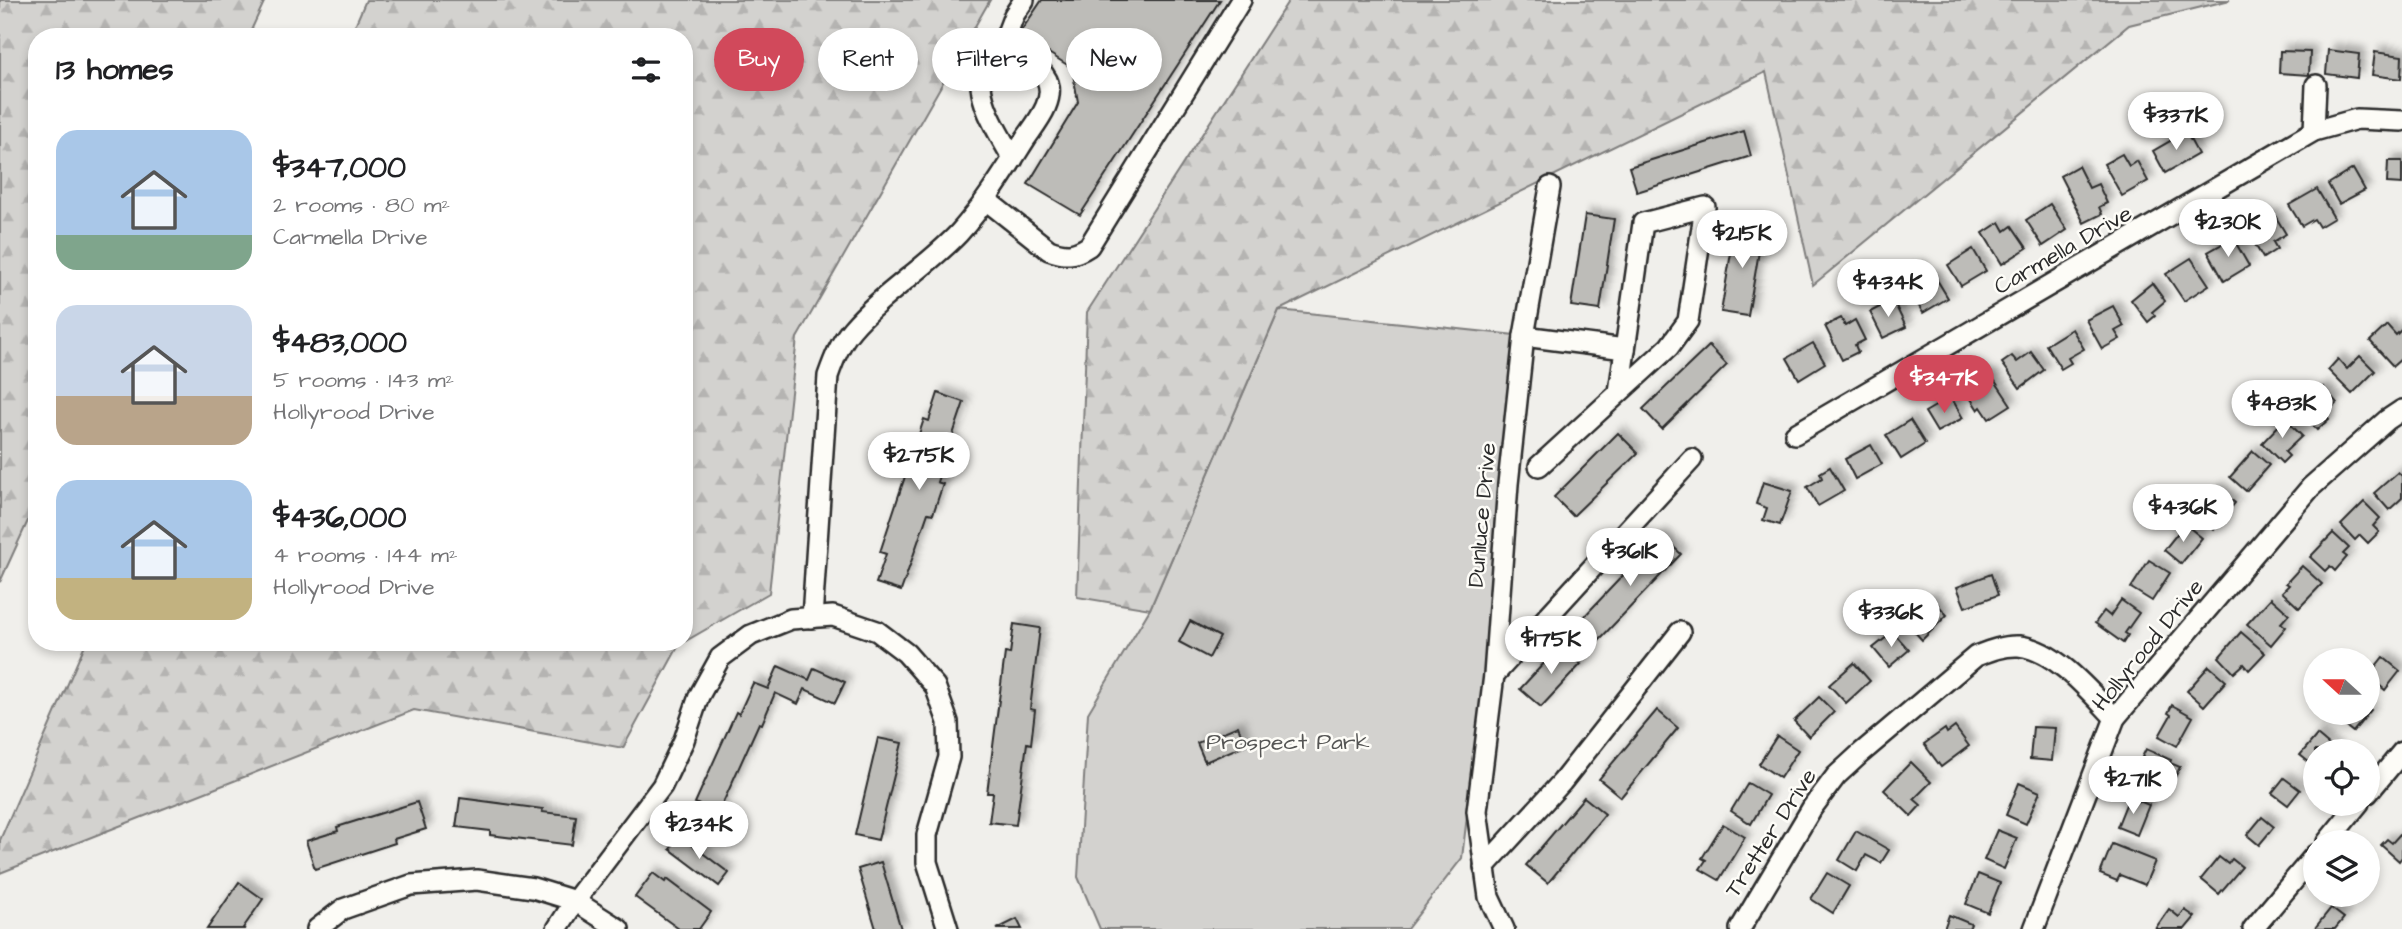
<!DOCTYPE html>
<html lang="en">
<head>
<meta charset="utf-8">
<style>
	:root { --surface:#fff; --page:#f6f6f6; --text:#202124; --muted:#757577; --accent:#d1495b }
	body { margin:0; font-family:"Architects Daughter",sans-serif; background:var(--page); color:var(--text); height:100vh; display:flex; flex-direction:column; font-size:26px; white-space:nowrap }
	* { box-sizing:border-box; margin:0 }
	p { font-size:23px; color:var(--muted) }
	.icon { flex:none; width:38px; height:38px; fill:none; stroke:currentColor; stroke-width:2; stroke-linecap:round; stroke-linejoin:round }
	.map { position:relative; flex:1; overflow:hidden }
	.panel { position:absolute; left:28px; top:28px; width:665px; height:623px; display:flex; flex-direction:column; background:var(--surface); border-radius:28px; box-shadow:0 4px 10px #0003 }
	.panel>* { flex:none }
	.guide { position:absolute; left:714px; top:28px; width:665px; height:63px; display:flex; gap:14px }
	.needle { width:46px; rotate:291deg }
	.buttons { position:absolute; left:2303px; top:648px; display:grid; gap:14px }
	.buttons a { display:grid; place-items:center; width:77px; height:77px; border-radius:50%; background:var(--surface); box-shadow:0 4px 10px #0003; font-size:35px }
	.price { position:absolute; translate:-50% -60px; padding:0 16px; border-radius:24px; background:#fff; color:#222; font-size:23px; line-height:46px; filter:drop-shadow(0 2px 4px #0008) }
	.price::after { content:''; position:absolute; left:50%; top:42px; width:21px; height:16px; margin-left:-10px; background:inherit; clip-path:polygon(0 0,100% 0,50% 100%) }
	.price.current { background:var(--accent); color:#fff }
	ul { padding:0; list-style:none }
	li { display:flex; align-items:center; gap:21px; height:175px; padding:0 28px }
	li span { display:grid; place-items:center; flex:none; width:196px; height:140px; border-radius:21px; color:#555 }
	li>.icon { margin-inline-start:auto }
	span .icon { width:84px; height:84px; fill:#fffc; stroke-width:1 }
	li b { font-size:30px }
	h2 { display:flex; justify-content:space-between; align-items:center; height:84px; padding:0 28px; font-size:30px }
	.pill { padding:0 24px; border-radius:32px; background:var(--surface); box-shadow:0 4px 10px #0003; font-size:24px; line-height:63px }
	.pill.current { background:var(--accent); color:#fff }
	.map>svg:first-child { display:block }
	.green { fill:#d3d2cf; stroke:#7f7e7d; stroke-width:2 }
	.forest { fill:url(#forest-firs); stroke:#7f7e7d; stroke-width:2 }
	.building { fill:#bdbcb8; stroke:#2b2b2b; stroke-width:2; filter:url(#shadow) }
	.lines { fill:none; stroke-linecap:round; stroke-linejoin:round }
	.minor-casing { stroke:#2b2b2b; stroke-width:24 }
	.minor { stroke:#fdfcf7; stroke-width:19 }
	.labels { text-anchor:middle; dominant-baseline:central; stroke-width:5; stroke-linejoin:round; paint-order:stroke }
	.street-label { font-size:23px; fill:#2b2b2b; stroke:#fdfcf7 }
	.park-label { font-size:23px; fill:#555554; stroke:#fdfcf7 }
</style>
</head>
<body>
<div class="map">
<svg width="2402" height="929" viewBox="0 0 2402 929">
	<defs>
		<pattern id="forest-firs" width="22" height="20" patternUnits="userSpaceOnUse" patternTransform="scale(1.75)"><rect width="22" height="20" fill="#d3d2cf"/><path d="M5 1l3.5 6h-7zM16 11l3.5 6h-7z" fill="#b5b4b2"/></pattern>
		<filter id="shadow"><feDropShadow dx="6" dy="-6" stdDeviation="3.5" flood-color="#0004"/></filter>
	</defs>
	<rect width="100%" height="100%" fill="#f0efeb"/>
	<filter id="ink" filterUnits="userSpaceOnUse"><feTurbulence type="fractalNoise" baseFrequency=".0143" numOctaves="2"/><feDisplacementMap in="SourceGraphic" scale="14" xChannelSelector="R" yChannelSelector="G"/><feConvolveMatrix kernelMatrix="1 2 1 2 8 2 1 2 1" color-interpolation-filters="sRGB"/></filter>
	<g filter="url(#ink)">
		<polygon class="green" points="1279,310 1524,336 1462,858 1407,929 1100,929 1078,877 1088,713 1150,609"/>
		<g class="forest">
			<polygon points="0,0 265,0 248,37 37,37 37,501 0,582"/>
			<polygon points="366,0 990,0 797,338 769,593 684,642 684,37 350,37"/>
			<polygon points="1289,0 2230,0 2129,25 1813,285 1766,72 1279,310 1150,609 1077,597 1087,312"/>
			<polygon points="86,642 683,642 679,645 623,748 414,710 0,873 0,840"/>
		</g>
		<g class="building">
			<polygon points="1042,0 1220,0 1080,215 1028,184 1078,102 1072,68 1019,34"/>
			<polygon points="2328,50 2359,54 2357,78 2326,74"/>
			<polygon points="2280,51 2310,52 2309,75 2279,73"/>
			<polygon points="2375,52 2402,56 2401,79 2372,75"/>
			<polygon points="1744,131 1751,156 1637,192 1629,167"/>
			<polygon points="2186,132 2198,154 2165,173 2153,151"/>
			<polygon points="2122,154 2129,166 2137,161 2148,181 2122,196 2104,164"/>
			<polygon points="2388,161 2402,161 2402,184 2387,183"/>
			<polygon points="2078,166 2089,188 2098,184 2107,203 2099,207 2102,214 2084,223 2060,176"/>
			<polygon points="2353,169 2365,190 2339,204 2328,184"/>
			<polygon points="2317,189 2334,218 2319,227 2314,219 2302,226 2289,205"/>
			<polygon points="2050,204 2067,230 2043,246 2026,220"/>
			<polygon points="2274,214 2286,234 2273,242 2277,249 2263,258 2247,231"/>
			<polygon points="1585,215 1614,219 1600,310 1571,306"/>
			<polygon points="2000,222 2005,231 2012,226 2027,248 2002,264 1983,233"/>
			<polygon points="1736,223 1763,228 1748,316 1721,312"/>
			<polygon points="2233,238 2249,266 2224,281 2208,252"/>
			<polygon points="1973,249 1986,271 1961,286 1948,265"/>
			<polygon points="2191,258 2209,285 2184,301 2166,274"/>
			<polygon points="1918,267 1926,280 1934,275 1948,298 1923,313 1902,278"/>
			<polygon points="2152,283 2165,301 2152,312 2155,316 2148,322 2131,300"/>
			<polygon points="1893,300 1906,327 1883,338 1870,312"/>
			<polygon points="2113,306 2124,326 2115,331 2120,339 2102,349 2086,320"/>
			<polygon points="1841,318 1845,326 1855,320 1865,340 1855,345 1858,352 1842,360 1825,326"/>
			<polygon points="2387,325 2396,335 2402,329 2402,358 2393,366 2370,341"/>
			<polygon points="2072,329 2084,349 2068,358 2071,363 2061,369 2046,345"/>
			<polygon points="1813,343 1825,363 1799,379 1787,358"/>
			<polygon points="1709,346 1727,365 1662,429 1643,409"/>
			<polygon points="2031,352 2044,370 2020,388 2002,363 2012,356 2017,362"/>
			<polygon points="2360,356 2375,371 2352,394 2328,370 2338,359 2347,369"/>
			<polygon points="1991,375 2011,405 1989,419 1981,407 1978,410 1966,391"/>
			<polygon points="2323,387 2337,403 2325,414 2329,419 2317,430 2298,409"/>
			<polygon points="938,393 964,402 937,482 943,484 933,514 928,513 901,591 876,583 886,554 880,552 924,419 929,421"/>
			<polygon points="1951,397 1963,418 1937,432 1925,412"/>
			<polygon points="2285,419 2302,436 2285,452 2289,456 2282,463 2262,443"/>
			<polygon points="1910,420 1925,444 1901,459 1886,435"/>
			<polygon points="1618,433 1638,453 1573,516 1554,497"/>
			<polygon points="1871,445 1882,464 1855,479 1845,459"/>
			<polygon points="2253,451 2269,465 2246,491 2230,477"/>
			<polygon points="1830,467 1844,491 1818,506 1807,487 1822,478 1820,473"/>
			<polygon points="2398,472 2402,476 2402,498 2389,510 2374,493"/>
			<polygon points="1763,482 1792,491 1780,525 1763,520 1767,508 1756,504"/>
			<polygon points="2217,488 2235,503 2214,529 2195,515"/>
			<polygon points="2364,502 2380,518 2373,526 2379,532 2368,543 2360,535 2355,540 2341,525"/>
			<polygon points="2185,524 2202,538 2181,564 2164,550"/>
			<polygon points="2333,533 2349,548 2343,554 2347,557 2335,571 2330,566 2325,571 2310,557"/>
			<polygon points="1661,535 1681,554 1598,641 1579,622"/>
			<polygon points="2149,560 2170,573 2152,601 2131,588"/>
			<polygon points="2302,566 2322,584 2299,608 2282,592 2289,585 2286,583"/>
			<polygon points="1991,574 1998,595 1965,607 1957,587"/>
			<polygon points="1931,597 1947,615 1922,640 1904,620"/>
			<polygon points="2271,598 2289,614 2281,623 2286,627 2271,645 2247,624"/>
			<polygon points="2121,600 2139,613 2125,633 2128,635 2123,643 2095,623 2104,611 2110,616"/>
			<polygon points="1190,621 1220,637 1209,658 1179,642"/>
			<polygon points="1014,624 1040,628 1030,709 1035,710 1031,744 1027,743 1016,825 989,822 993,793 987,793 1005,653 1010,654"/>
			<polygon points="1893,632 1909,650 1889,667 1873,648"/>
			<polygon points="2241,632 2265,653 2249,670 2244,664 2234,673 2219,657"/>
			<polygon points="1561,645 1581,664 1541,707 1520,689"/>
			<polygon points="2383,657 2400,671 2385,690 2368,676"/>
			<polygon points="1854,663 1870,681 1846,703 1829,685"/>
			<polygon points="778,666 809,680 814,668 845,682 835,703 805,689 798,704 775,693 762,724 759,723 718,814 695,803 736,712 739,714 753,683 768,689"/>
			<polygon points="2209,666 2226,681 2204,706 2187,691"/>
			<polygon points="1819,697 1834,712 1809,737 1794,721"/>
			<polygon points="2172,705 2193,717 2177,746 2159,736 2171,715 2168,713"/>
			<polygon points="2368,708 2371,710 2353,732 2339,721 2347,712 2368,712"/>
			<polygon points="1657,710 1678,728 1621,797 1599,779"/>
			<polygon points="1238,726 1245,745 1205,762 1197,743"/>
			<polygon points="1955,727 1969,746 1941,767 1924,744 1945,729 1947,733"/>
			<polygon points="2033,727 2055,728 2052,761 2030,759"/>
			<polygon points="2317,735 2336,751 2315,751 2315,767 2300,755"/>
			<polygon points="1777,736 1798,750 1780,778 1759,764"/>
			<polygon points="878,738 902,743 878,840 855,835"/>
			<polygon points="2146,749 2171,760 2170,763 2180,767 2173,782 2162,777 2156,791 2137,783 2148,760 2142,757"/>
			<polygon points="1911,762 1931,782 1914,799 1921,805 1911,816 1884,790"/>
			<polygon points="2284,778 2300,790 2288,805 2272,793"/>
			<polygon points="1748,783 1768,795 1751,824 1731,811"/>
			<polygon points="2019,783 2040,792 2026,824 2006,815"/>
			<polygon points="1584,797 1605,814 1548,883 1526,865"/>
			<polygon points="2129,797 2149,805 2137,835 2117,827"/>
			<polygon points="460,798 543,809 542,812 576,816 572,845 490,835 490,831 456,827"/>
			<polygon points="417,802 426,829 394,839 395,843 315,869 306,841 338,831 337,827"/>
			<polygon points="2262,817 2274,827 2259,845 2247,835"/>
			<polygon points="1723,824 1745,837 1719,880 1700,869 1706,860 1702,858"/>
			<polygon points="1997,830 2017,838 2004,869 1984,860"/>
			<polygon points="1856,831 1889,850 1881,863 1866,855 1857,871 1839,860"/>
			<polygon points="2400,834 2402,836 2402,857 2399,861 2381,845 2387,839 2392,843"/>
			<polygon points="680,836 729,873 719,886 670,849"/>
			<polygon points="2112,844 2155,861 2145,885 2120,875 2117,881 2100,874"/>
			<polygon points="2219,857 2228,864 2232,859 2242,867 2219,894 2201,879"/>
			<polygon points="881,862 901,929 876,929 858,869"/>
			<polygon points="653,873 665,882 667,879 711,912 699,929 679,929 635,897"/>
			<polygon points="1827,873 1849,886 1833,913 1811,899"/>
			<polygon points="1978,874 2000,883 1988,913 1966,904"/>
			<polygon points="239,882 263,899 243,928 245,929 207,929"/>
			<polygon points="2331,908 2344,918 2335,929 2317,929 2315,928"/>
			<polygon points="2169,909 2179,917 2185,910 2195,917 2185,929 2155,929"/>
			<polygon points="1949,915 1971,924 1969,929 1944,929"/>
			<polygon points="1017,919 1022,929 997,929"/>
		</g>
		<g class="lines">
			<defs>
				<g id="minor">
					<polyline points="998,57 1014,15 1024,0"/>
					<polyline points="2314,131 2316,85"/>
					<path d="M986,200L1049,250C1065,256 1074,256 1089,246L1241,0"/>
					<polyline points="1524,336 1625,349"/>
					<polyline points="1795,434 2314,131 2357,119 2402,121"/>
					<polyline points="1539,466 1669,347 1688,321 1705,207 1643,223 1619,392"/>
					<path d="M812,618L828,376C834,359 840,343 852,329C882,294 927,267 959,233C985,204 1005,171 1026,138C1037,122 1056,100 1047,80C1040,67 1027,53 1010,55C951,65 998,131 1013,159"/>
					<polyline points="1494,675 1692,459"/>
					<polyline points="2368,793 2402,752"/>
					<polyline points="2327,842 2359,803"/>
					<polyline points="1484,867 1562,782 1680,632"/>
					<polyline points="317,929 343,909 411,885 477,880 533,888 575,901 619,929"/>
					<polyline points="557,929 575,901 662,786 684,740 699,696 720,658 751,635 791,619 833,616 877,631 906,653 935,686 948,722 949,757 927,835 927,862 948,929"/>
					<polyline points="1504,929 1489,897 1477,811 1494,675 1508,484 1524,336 1550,187"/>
					<path d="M1740,929L1812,808L1836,776L1861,753L1976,656C1989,651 2004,645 2019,646C2056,650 2091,693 2115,718"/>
					<polyline points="2034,929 2115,718 2311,487 2387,420 2402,410"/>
					<polyline points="2253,929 2315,855"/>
				</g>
			</defs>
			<use href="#minor" class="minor-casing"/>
			<use href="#minor" class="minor"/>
		</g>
	</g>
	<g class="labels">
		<g class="street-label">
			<text transform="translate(2063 250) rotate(-30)">Carmella Drive</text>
			<text transform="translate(1482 515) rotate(-85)">Dunluce Drive</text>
			<text transform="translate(2148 645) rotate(-51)">Hollyrood Drive</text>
			<text transform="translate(1771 833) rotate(-57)">Tretter Drive</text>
		</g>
		<g class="park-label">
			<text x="1288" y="742">Prospect Park</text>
		</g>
	</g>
</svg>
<div class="buttons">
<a><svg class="needle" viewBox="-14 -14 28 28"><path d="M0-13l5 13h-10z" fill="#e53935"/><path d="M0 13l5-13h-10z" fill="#757577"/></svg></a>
<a><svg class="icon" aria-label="locate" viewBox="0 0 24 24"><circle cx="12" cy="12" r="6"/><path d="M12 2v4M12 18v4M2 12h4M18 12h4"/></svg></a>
<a><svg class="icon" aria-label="layers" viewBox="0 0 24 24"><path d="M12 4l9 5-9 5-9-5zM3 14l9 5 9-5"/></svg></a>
</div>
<b class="price" style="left:2176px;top:152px">$337K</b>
<b class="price" style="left:2228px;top:259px">$230K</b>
<b class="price" style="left:1742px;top:270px">$215K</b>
<b class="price" style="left:1888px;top:319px">$434K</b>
<b class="price current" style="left:1944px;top:415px">$347K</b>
<b class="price" style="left:2282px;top:440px">$483K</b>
<b class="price" style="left:919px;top:492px">$275K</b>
<b class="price" style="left:2183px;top:544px">$436K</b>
<b class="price" style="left:1630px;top:588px">$361K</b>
<b class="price" style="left:1891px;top:649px">$336K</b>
<b class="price" style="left:1551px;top:676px">$175K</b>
<b class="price" style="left:2133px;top:816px">$271K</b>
<b class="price" style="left:699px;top:861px">$234K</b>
<div class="guide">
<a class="pill current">Buy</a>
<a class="pill">Rent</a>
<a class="pill">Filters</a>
<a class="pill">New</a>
</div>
<section class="panel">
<h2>13 homes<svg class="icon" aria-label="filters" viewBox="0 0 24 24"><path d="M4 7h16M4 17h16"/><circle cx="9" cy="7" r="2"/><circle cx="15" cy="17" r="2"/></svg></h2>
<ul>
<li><span style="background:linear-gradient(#a9c7e8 75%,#7fa58c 0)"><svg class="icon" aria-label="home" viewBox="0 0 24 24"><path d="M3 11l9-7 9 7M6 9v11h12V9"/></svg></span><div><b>$347,000</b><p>2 rooms · 80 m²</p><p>Carmella Drive</p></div></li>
<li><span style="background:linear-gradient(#c9d6e8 65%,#b9a48a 0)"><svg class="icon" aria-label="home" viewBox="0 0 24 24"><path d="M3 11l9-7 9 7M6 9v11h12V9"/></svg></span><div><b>$483,000</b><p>5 rooms · 143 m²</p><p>Hollyrood Drive</p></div></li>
<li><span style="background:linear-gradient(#a9c7e8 70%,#c2b280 0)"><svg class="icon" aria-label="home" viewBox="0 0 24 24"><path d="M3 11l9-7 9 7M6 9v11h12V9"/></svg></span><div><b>$436,000</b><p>4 rooms · 144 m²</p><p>Hollyrood Drive</p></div></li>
</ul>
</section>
</div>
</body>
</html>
